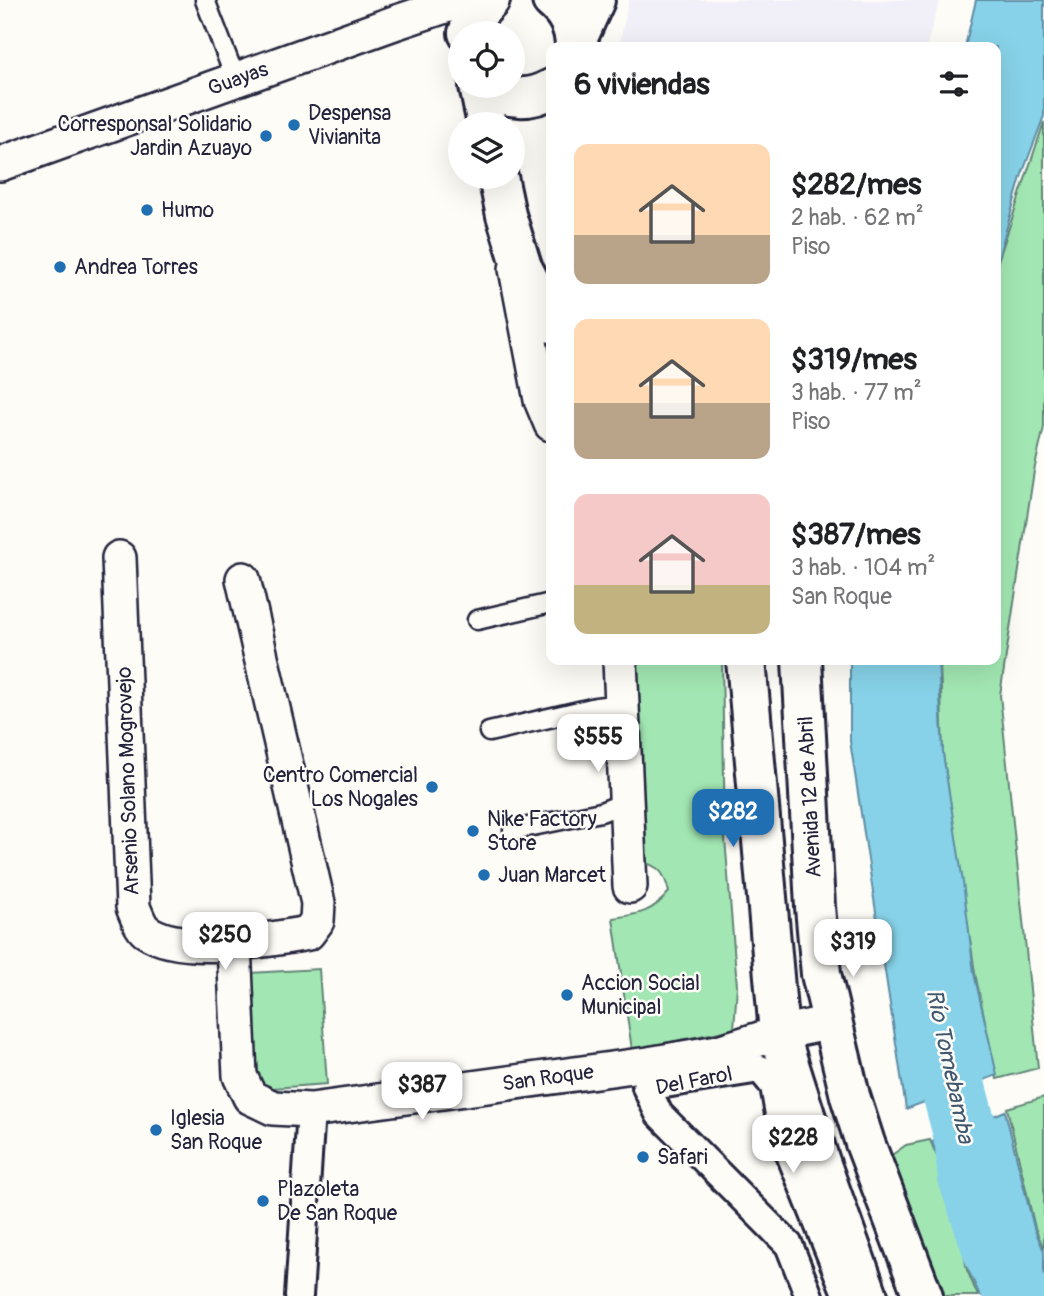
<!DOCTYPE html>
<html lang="es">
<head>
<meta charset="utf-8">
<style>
	:root { --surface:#fff; --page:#f6f6f6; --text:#202124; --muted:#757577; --accent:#1f6fb2 }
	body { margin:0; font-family:Pangolin,sans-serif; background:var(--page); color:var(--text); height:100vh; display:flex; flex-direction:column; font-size:26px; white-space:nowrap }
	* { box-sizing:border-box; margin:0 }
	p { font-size:23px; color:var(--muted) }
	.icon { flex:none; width:38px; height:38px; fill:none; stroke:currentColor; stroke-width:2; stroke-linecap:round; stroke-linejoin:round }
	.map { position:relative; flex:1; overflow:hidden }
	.panel { position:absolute; left:546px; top:42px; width:455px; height:623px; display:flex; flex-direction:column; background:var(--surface); border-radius:14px; box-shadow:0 7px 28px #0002 }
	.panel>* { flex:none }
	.fabs { position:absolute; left:448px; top:21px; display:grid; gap:14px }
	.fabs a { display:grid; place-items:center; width:77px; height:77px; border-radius:50%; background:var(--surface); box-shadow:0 7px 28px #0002; font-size:35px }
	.price { position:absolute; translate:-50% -60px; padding:0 16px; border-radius:14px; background:#fff; color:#222; font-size:23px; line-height:46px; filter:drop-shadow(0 2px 4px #0008) }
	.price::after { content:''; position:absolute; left:50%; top:42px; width:21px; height:16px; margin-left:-10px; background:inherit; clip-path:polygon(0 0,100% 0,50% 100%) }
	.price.on { background:var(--accent); color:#fff }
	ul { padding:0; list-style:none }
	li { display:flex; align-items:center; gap:21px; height:175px; padding:0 28px }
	li span { display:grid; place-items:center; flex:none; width:196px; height:140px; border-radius:14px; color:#555 }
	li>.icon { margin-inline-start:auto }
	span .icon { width:84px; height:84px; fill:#fffc; stroke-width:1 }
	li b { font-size:30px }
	h2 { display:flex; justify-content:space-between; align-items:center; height:84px; padding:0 28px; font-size:30px }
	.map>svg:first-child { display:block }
	.built { fill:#f1eff8 }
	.green { fill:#a2e7b3; stroke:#628477; stroke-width:2 }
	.water { fill:#87d2e8; stroke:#5f8ca3; stroke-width:2 }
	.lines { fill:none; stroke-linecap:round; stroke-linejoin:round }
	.river { stroke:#87d2e8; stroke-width:65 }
	.service-casing { stroke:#22223b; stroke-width:23 }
	.pedestrian-casing { stroke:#22223b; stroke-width:32 }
	.minor-casing { stroke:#22223b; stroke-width:38 }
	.secondary-casing { stroke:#22223b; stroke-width:44 }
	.service { stroke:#fdfcf7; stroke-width:18 }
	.pedestrian { stroke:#fdfcf7; stroke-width:26 }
	.minor { stroke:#fdfcf7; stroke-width:33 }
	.secondary { stroke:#fdfcf7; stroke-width:38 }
	.poi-dot { fill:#1f6fb2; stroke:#fdfcf7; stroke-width:2.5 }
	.labels { text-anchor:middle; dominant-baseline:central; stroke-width:5; stroke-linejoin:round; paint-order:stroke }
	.street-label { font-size:21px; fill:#22223b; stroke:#fdfcf7 }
	.poi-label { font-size:21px; fill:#22223b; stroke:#fdfcf7; text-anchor:start }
	.water-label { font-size:23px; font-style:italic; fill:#40576f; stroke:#fdfcf7 }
</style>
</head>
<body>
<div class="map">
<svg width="1044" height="1296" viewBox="0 0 1044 1296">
	<rect width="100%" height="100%" fill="#fdfcf7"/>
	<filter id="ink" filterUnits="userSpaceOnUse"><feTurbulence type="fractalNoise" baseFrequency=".0143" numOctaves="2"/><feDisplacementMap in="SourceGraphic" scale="14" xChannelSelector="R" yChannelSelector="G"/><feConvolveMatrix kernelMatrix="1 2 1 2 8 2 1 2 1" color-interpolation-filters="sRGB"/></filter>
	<g filter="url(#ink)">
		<polygon class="built" points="629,0 940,0 926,47 619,47"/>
		<g class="green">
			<polygon points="1044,122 1044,427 1034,471 1000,695 1038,1068 997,1079 975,973 943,754 940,660 996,660 996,267"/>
			<path d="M637,660H722L725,838L737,986L734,1029L632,1050L613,918C639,914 652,913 669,892C664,872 660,866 639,861Z"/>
			<polygon points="319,969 327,1084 259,1089 250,973"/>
			<polygon points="1044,1097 1044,1249 1035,1228 1007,1108"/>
			<polygon points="930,1140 952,1191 967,1270 978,1296 944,1296 926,1257 889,1157 906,1145"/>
		</g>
		<g class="water">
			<polygon points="976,0 1044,0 1044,116 1021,177 996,266 996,47 965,47"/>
			<polygon points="850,660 938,660 943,754 963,882 974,973 997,1075 906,1109 850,741"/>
			<polygon points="1005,1111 1034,1228 1044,1251 1044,1296 980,1296 969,1270 951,1190 932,1142"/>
		</g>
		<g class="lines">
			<polyline class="river" points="936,1004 946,1060 967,1139 970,1175 995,1249 1018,1296"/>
			<defs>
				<g id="service">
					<polyline points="205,0 236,80"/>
					<polyline points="477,620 551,603"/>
					<polyline points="489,732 596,707 622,704"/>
					<polyline points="513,830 601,812 626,802"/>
				</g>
				<g id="pedestrian">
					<polyline points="299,1296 311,1110"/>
					<polyline points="809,1296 789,1245 659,1114 646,1087 760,1069 774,1086 783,1137 847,1296"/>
				</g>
				<g id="minor">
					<polyline points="0,164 394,23 445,6 478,0"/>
					<polyline points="516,269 541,400 551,424"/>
					<path d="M119,558L133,907C136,914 140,926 146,931C182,956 267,940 308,933L317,921L318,903L243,579"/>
					<polyline points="620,660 630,886"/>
					<polyline points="234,945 240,1076 250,1097 273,1108 311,1110 648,1064 718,1052 779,1033 832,1022"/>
				</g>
				<g id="secondary">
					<path d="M552,0C567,12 575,27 575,47"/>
					<polyline points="468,33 474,17 490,0"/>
					<polyline points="575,44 595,0"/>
					<polyline points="479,86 487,124"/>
					<path d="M487,86C509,100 529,101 551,89"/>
					<polyline points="498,177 506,215 522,267 551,323"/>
					<polyline points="746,660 779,1033 820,1162 868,1296"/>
					<polyline points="802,660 815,907 821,974 850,1096 865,1143 923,1296"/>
				</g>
			</defs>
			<use href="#service" class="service-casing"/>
			<use href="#pedestrian" class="pedestrian-casing"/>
			<use href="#minor" class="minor-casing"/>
			<use href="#secondary" class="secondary-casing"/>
			<use href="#service" class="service"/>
			<use href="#pedestrian" class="pedestrian"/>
			<use href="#minor" class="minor"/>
			<use href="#secondary" class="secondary"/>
		</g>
	</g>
	<g class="poi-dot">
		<circle cx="294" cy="125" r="7"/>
		<circle cx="266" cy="136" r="7"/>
		<circle cx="147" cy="210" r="7"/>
		<circle cx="60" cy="267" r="7"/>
		<circle cx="432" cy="787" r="7"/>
		<circle cx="473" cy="831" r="7"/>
		<circle cx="484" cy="875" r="7"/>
		<circle cx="567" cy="995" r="7"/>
		<circle cx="156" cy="1130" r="7"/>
		<circle cx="643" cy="1157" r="7"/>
		<circle cx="263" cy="1201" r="7"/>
	</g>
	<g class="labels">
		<g class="street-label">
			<text transform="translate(238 79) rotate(-20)">Guayas</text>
			<text transform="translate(128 781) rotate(-92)">Arsenio Solano Mogrovejo</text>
			<text transform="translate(810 797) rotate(-93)">Avenida 12 de Abril</text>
			<text transform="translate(548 1078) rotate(-8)">San Roque</text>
			<text transform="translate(694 1081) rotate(-11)">Del Farol</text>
		</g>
		<g class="poi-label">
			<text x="308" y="113">Despensa<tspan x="308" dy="24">Vivianita</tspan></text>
			<text x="252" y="124" text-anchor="end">Corresponsal Solidario<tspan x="252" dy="24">Jardin Azuayo</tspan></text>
			<text x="161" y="210">Humo</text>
			<text x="74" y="267">Andrea Torres</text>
			<text x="418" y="775" text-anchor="end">Centro Comercial<tspan x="418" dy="24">Los Nogales</tspan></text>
			<text x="487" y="819">Nike Factory<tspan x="487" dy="24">Store</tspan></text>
			<text x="498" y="875">Juan Marcet</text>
			<text x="581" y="983">Accion Social<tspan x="581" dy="24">Municipal</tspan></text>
			<text x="170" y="1118">Iglesia<tspan x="170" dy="24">San Roque</tspan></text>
			<text x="657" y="1157">Safari</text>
			<text x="277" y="1189">Plazoleta<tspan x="277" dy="24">De San Roque</tspan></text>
		</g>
		<g class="water-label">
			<text transform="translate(950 1066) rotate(78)">Río Tomebamba</text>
		</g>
	</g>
</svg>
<div class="fabs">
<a><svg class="icon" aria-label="locate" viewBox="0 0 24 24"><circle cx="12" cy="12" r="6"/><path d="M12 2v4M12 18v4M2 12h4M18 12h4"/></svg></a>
<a><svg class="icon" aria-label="layers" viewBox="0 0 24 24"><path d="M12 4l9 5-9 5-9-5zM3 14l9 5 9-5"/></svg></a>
</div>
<b class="price" style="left:598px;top:774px">$555</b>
<b class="price on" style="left:733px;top:849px">$282</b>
<b class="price" style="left:225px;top:972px">$250</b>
<b class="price" style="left:853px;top:979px">$319</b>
<b class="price" style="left:422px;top:1122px">$387</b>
<b class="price" style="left:793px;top:1175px">$228</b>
<section class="panel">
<h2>6 viviendas<svg class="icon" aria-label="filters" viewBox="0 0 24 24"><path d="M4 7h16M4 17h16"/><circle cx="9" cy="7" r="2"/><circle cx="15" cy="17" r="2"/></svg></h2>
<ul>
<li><span style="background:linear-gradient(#ffd9b3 65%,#b9a48a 0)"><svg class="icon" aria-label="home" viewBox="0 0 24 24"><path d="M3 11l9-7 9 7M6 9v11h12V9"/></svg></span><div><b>$282/mes</b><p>2 hab. · 62 m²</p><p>Piso</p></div></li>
<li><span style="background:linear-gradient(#ffd9b3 60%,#b9a48a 0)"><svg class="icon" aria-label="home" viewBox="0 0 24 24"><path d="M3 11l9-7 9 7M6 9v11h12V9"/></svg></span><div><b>$319/mes</b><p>3 hab. · 77 m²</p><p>Piso</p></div></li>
<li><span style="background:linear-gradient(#f6c9c9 65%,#c2b280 0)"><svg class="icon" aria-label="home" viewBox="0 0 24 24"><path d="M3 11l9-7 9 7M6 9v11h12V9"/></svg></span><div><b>$387/mes</b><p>3 hab. · 104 m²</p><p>San Roque</p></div></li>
</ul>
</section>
</div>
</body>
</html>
